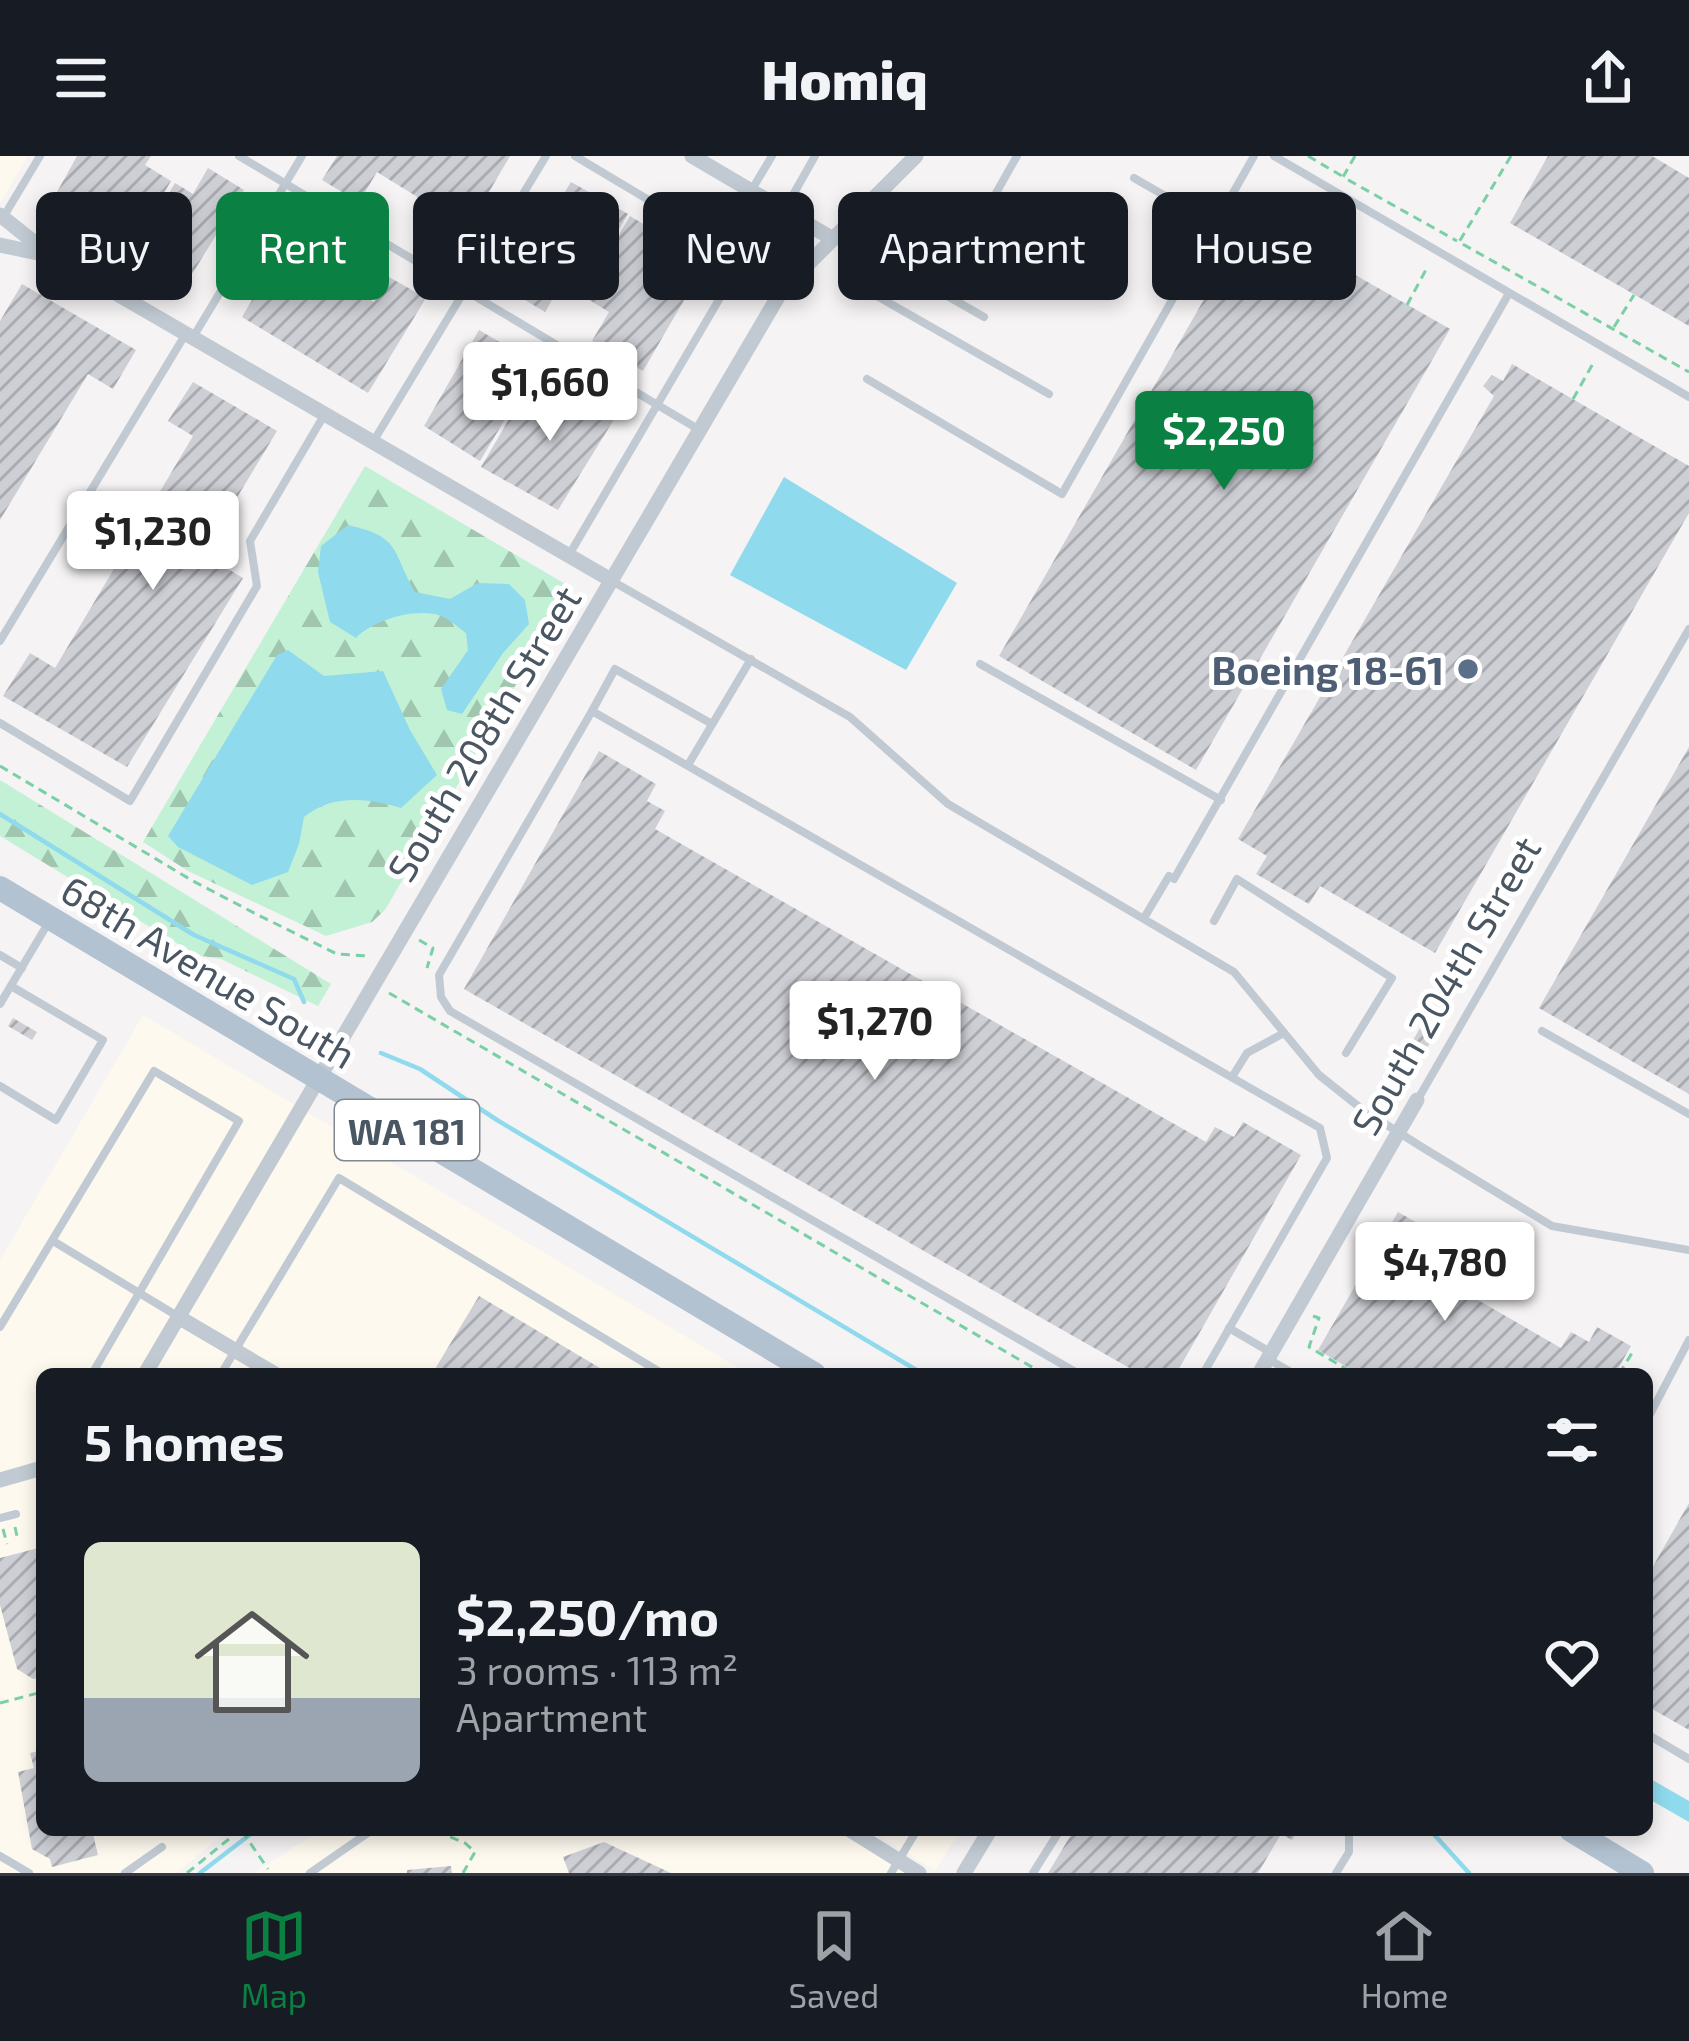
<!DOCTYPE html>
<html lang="en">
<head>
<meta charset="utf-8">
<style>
	:root { --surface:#171b24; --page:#20242c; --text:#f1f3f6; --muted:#9ea1a6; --line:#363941; --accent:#0b8043 }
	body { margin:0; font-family:"Exo 2",sans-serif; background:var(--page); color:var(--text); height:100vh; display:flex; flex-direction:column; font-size:45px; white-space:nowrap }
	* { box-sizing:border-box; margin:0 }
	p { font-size:39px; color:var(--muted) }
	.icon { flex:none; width:66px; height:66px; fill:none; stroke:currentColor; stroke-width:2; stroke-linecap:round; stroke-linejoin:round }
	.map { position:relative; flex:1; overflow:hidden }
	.sheet { position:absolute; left:36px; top:1212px; width:1617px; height:468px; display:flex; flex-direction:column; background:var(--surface); border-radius:18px; box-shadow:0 6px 18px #0003 }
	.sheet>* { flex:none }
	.guide { position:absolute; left:36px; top:36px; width:1617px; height:108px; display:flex; gap:24px }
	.price { position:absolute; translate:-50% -102px; padding:0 27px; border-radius:12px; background:#fff; color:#222; font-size:39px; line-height:78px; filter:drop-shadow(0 3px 6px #0008) }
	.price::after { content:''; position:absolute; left:50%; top:72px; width:36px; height:27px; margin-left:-18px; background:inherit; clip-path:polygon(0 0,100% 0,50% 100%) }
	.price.active { background:var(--accent); color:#fff }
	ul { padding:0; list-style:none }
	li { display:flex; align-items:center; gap:36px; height:300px; padding:0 48px }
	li+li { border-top:3px solid var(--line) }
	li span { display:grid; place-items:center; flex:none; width:336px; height:240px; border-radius:18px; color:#555 }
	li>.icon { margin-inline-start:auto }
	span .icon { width:144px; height:144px; fill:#fffc; stroke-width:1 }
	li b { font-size:51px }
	h2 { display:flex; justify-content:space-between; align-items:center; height:144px; padding:0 48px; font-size:51px }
	.tag { padding:0 42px; border-radius:18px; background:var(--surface); box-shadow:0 6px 18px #0003; font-size:42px; line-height:108px }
	.tag.active { background:var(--accent); color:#fff }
	header { display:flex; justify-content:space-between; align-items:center; height:156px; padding:0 48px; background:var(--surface); font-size:54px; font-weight:800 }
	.dock { display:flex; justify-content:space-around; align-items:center; height:168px; border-top:3px solid var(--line); background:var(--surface); font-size:33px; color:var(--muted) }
	.dock a { display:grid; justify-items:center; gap:6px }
	.dock .active { color:var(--accent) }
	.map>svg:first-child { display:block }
	.commercial { fill:#fdf9ef }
	.forest { fill:url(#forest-firs) }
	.water { fill:#90daee }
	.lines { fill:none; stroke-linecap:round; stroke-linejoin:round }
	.stream { stroke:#90daee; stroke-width:4.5 }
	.building { fill:url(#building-hatch) }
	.path { stroke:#7ad0a6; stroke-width:3; stroke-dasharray:9 6; stroke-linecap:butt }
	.service { stroke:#c1cad2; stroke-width:8 }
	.minor { stroke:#c1cad2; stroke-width:15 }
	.primary { stroke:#b3c2d1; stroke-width:24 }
	.service-dot { fill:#5c6f8a; stroke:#fff; stroke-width:4.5 }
	.labels { text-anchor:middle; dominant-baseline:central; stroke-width:10; stroke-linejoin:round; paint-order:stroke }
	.shield { fill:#fff; stroke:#808990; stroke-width:3 }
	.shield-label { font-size:36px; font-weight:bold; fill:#4a5661 }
	.service-label { font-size:39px; font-weight:bold; fill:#4e5e75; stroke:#fff; text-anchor:end }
	.street-label { font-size:39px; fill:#4a5661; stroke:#fff }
</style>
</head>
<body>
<header><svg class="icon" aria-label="menu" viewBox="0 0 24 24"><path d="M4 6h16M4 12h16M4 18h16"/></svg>Homiq<svg class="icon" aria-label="share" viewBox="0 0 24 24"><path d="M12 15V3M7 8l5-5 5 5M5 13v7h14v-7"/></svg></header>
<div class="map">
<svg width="1689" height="1717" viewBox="0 0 1689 1717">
	<defs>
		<pattern id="forest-firs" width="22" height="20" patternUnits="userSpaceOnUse" patternTransform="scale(3)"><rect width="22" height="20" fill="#c3f1d5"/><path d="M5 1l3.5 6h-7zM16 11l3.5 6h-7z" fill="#a0c6b0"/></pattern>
		<pattern id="building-hatch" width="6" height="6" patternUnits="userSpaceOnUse" patternTransform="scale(3)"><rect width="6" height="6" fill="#cdcfd5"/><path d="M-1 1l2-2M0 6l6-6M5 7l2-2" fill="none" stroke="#a8abb0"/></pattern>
	</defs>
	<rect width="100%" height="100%" fill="#f5f3f3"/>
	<g class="commercial">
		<polygon points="0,0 28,0 0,47"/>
		<polygon points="143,859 749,1218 42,1218 42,1674 228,1674 177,1717 0,1717 0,1104"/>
		<polygon points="320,1674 836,1674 906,1717 254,1717"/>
		<polygon points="870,1674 961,1674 935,1715"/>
	</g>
	<g class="forest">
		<polygon points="365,310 572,432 385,754 372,766 326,780 188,715 143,686"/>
		<polygon points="0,624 331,828 318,850 221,803 196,799 0,680"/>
	</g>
	<g class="water">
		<polygon points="784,321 957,427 906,514 730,419"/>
		<path d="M348,369C401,381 391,393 415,436L450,443L478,427L509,428L525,444L529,468L503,497L462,558L447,554L441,533L468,494L466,477C459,472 449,463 441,460C416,451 373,464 356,482L330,466L318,416L321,390Z"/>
		<path d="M288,494L324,520L383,515L410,574L437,619L401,652C366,642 333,638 304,661L299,688L288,716L252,729L178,691L168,680L277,499Z"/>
		<polygon points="1649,1622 1689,1645 1689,1666 1647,1642"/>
	</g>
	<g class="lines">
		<g class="stream">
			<polyline points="0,658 194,779 294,823 304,846"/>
			<polyline points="381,897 420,913 497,964 923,1218"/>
			<polyline points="1430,1674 1469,1717"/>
			<polyline points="200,1717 256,1674"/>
		</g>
	</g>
	<g class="building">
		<polygon points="77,0 151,0 145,9 171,25 129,96 51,47"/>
		<polygon points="337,0 510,0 451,101 414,78 432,50 377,16 359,46 322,24"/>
		<polygon points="1548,0 1652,0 1689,22 1689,170 1510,67"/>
		<polygon points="208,12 244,34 184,131 131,101 175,27 193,38"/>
		<polygon points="571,26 628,58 580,138 562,127 545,156 505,132"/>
		<polygon points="630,60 706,106 643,215 592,185 609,156 583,140"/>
		<polygon points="1252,60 1450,173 1196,614 999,500"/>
		<polygon points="298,66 335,88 319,114 374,146 389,121 426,142 368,237 242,161"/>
		<polygon points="22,128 136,194 113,233 88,218 0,364 0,165"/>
		<polygon points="479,174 520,198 504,224 522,235 480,305 424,270"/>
		<polygon points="1512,208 1689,310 1689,357 1435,797 1320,730 1309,748 1256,718 1267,700 1238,683 1494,240 1483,230 1492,219 1503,225"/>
		<polygon points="193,226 277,275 203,398 243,422 127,611 3,540 30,497 55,512 193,280 168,265"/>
		<polygon points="567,227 618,257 558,354 481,311 525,236 552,252"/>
		<polygon points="1689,591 1689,938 1539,852"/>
		<polygon points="599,595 656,628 647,645 665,655 655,673 1206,986 1215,971 1234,981 1243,966 1301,999 1176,1218 1140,1218 464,833"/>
		<polygon points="13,862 37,876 32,884 8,870"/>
		<polygon points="1420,872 1433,883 1417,905 1405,898"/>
		<polygon points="1398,1056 1433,1076 1425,1092 1440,1101 1431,1117 1561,1192 1571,1176 1589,1186 1597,1171 1631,1190 1615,1218 1359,1218 1318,1194"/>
		<polygon points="479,1140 610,1218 432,1218"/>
		<polygon points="1689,1347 1689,1574 1647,1550 1647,1421"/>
		<polygon points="42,1391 42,1521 33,1523 17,1513 0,1449 0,1402"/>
		<polygon points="42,1594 42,1674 104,1674 93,1678 98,1699 52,1711 50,1703 32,1693 18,1616 34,1612 30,1597"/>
		<polygon points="1074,1674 1298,1674 1292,1684 1281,1678 1258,1717 1048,1717"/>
		<polygon points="604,1686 671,1717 569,1717 563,1701"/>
		<polygon points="451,1710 452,1717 407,1717 407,1714"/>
	</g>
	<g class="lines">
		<g class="path">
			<polyline points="1308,0 1342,20"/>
			<polyline points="1355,0 1343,21 1457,85"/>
			<polyline points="1511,0 1459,86 1689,216"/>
			<polyline points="1407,149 1428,110"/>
			<polyline points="1614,171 1634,139"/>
			<polyline points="1573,243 1595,204"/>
			<polyline points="0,610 193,725 258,759 337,798 369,800"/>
			<polyline points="419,784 433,792 427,812"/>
			<polyline points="389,837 1044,1218"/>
			<polyline points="1313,1160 1319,1162 1309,1191 1355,1218"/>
			<polyline points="1619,1218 1632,1197"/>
			<polyline points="15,1371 18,1385"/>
			<polyline points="3,1373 7,1388"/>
			<polyline points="0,1547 42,1536"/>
			<polyline points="193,1674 197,1678"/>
			<polyline points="449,1674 443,1678 465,1687 475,1696 463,1717"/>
			<polyline points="242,1675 268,1713"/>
			<polyline points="187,1717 240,1674"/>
		</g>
		<g class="service">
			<polyline points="239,0 698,273"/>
			<polyline points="1274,0 1689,241"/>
			<polyline points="1134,22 1214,68"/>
			<polyline points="751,35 772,0"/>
			<polyline points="785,53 815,0"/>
			<polyline points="4,60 40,0"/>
			<polyline points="846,73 872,97 984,161"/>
			<polyline points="744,101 788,128"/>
			<polyline points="868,135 1049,238"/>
			<polyline points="940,136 1017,0"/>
			<polyline points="192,183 302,0"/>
			<polyline points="867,223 1062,338 1254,0"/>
			<polyline points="373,286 546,0"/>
			<polyline points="569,399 744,101 575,0"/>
			<polyline points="612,425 850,561 948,648 1234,816 1319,919 1363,954 1425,993 1552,1070 1689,1094"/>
			<polyline points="0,485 185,179"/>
			<polyline points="980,508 1221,644"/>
			<polyline points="592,555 615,513 712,568"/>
			<polyline points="0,567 130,645 257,430 250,385 323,261"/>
			<polyline points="688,609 751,503"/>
			<polyline points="1174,723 1508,139"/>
			<polyline points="1144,762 1169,720"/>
			<polyline points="1214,765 1237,723 1392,822 1346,897"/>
			<polyline points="0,799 22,812"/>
			<polyline points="0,848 47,769"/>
			<polyline points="1542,875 1689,958"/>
			<polyline points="1232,921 1247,897 1284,877"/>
			<polyline points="0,930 56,964 103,884 11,830"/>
			<polyline points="1418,943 1689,473"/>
			<polyline points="53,1085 179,1161"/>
			<polyline points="0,1171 154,915 239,965 92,1218"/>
			<polyline points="1229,1172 1270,1196"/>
			<polyline points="1270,1204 1294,1218"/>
			<polyline points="221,1218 339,1022 663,1218"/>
			<polyline points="1079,1218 450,855 441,841 439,819 592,555 1320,972 1327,1002 1203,1218"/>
			<polyline points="1647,1264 1689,1184"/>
			<polyline points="0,1362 16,1358"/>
			<polyline points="1647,1578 1689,1603"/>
			<polyline points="0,1700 29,1717"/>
			<polyline points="125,1717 162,1691"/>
			<polyline points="310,1717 372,1674"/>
			<polyline points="891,1717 917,1674"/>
			<polyline points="1033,1717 1060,1674"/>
			<polyline points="1336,1717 1349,1696 1349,1674"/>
		</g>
		<g class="minor">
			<polyline points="692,0 833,83"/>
			<polyline points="0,59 50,99 611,424"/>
			<polyline points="0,89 47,99"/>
			<polyline points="180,1162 275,1218"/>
			<polyline points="145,1218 782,134 916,0"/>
			<polyline points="1259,1218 1417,944"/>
			<polyline points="0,1324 42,1312"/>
			<polyline points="850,1674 919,1717"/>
			<polyline points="964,1717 990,1674"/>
		</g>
		<g class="primary">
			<polyline points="0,732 814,1218"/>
			<polyline points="1571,1674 1642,1717"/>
		</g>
	</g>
	<circle class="service-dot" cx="1468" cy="513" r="12"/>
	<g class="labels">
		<rect class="shield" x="335" y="944" width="144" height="60" rx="9"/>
		<g class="shield-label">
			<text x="407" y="974">WA 181</text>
		</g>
		<g class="service-label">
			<text x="1444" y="513">Boeing 18-61</text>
		</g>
		<g class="street-label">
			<text transform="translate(483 577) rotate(-59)">South 208th Street</text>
			<text transform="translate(209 815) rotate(31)">68th Avenue South</text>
			<text transform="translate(1445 829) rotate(-60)">South 204th Street</text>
		</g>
	</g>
</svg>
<b class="price" style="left:550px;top:288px">$1,660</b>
<b class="price active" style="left:1224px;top:337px">$2,250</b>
<b class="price" style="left:153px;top:437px">$1,230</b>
<b class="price" style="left:875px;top:927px">$1,270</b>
<b class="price" style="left:1445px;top:1168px">$4,780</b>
<div class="guide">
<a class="tag">Buy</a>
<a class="tag active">Rent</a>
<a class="tag">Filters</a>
<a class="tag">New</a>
<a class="tag">Apartment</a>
<a class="tag">House</a>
</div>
<section class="sheet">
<h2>5 homes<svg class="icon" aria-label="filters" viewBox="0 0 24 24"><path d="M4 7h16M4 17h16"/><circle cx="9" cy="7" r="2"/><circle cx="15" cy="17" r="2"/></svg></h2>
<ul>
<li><span style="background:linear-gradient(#dfe7d0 65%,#9aa5b1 0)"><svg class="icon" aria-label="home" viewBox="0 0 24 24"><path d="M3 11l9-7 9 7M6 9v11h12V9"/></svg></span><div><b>$2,250/mo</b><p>3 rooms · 113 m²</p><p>Apartment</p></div><svg class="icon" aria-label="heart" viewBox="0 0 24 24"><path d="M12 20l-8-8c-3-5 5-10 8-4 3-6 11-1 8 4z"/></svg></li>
</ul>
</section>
</div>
<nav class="dock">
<a class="active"><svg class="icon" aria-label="map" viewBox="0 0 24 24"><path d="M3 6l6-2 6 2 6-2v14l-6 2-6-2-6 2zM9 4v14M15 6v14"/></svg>Map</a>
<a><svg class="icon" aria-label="saved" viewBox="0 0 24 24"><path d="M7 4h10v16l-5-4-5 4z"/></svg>Saved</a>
<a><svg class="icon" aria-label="home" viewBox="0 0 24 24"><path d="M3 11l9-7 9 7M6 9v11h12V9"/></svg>Home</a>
</nav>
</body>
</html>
